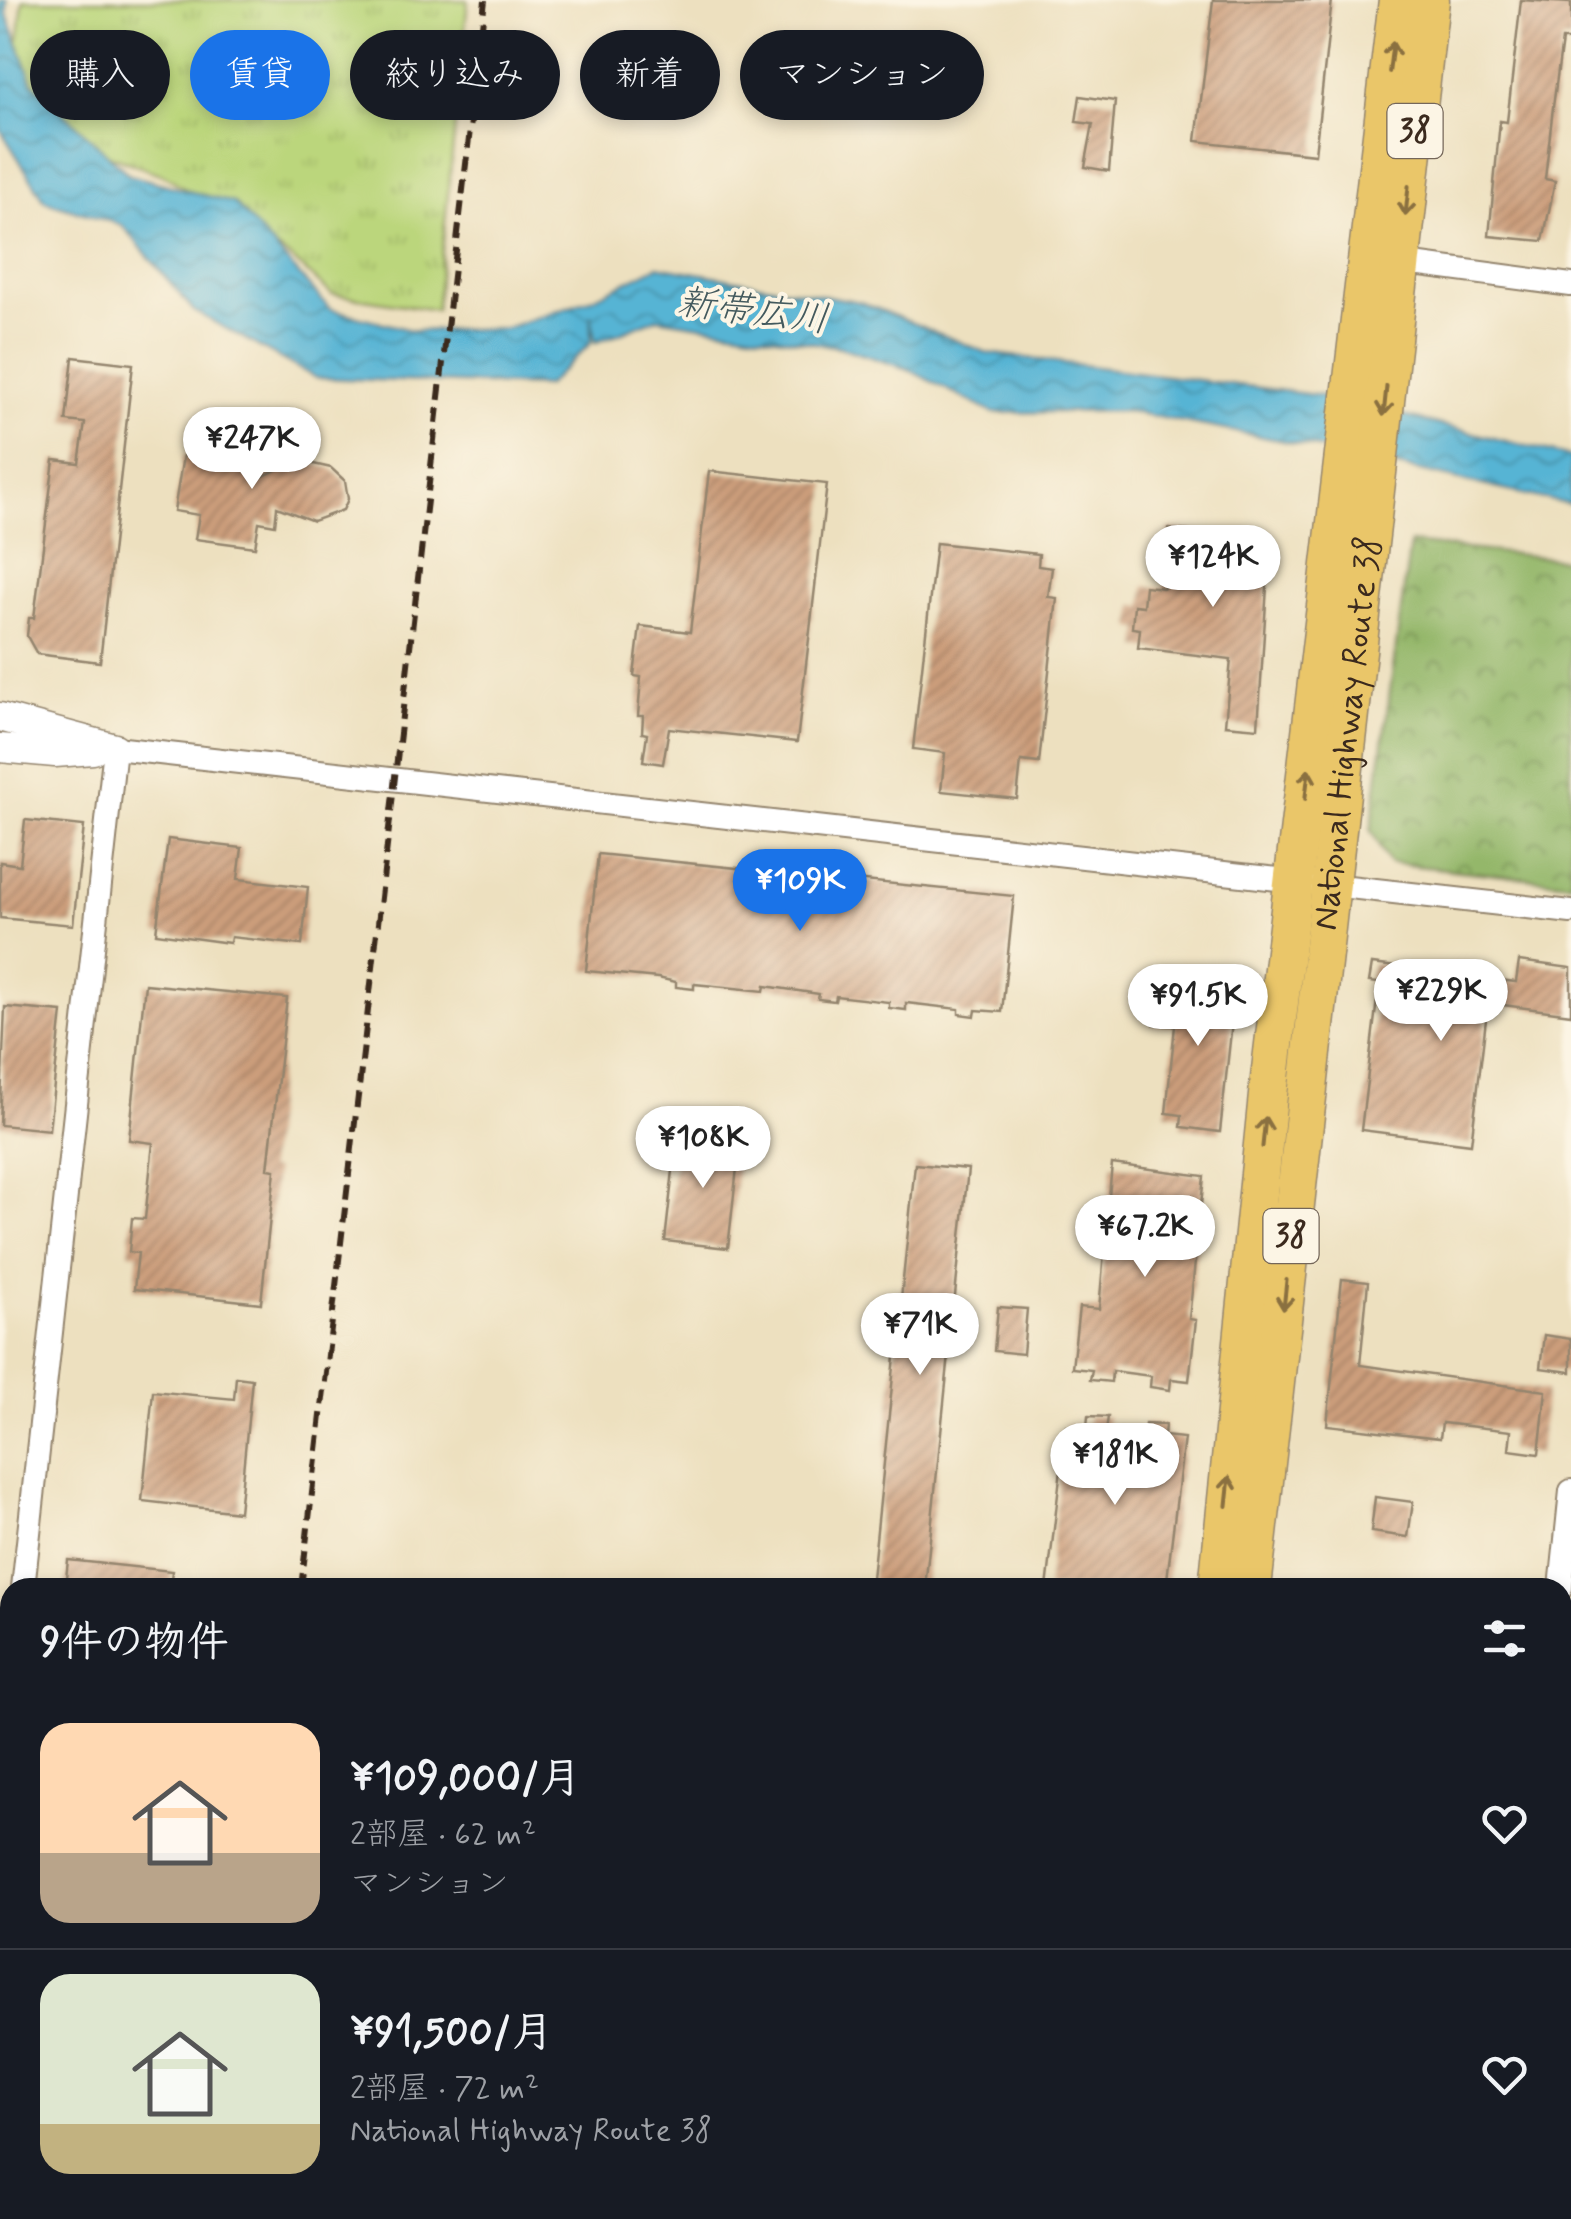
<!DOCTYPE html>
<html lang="ja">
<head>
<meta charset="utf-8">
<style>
	:root { --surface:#171b24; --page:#242831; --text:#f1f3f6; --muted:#9ea1a6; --line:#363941; --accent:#1a73e8 }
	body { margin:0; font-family:Mynerve,"Klee One",sans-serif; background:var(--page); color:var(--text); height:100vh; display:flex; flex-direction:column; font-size:38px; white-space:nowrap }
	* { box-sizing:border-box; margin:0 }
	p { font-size:32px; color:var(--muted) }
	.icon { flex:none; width:55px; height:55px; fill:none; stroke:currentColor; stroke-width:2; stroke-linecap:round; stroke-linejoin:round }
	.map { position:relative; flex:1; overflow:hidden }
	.panel { position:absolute; left:0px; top:1578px; width:1572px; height:642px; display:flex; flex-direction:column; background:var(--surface); border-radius:30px 30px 0 0; box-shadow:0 5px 15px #0003 }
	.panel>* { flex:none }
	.guide { position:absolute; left:30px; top:30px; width:1000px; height:90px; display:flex; gap:20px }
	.price { position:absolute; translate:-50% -85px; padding:0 22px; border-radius:35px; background:#fff; color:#222; font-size:32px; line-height:65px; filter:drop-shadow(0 2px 5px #0008) }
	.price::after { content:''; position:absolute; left:50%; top:60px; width:30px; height:22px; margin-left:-15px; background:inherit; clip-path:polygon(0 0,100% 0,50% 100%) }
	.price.on { background:var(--accent); color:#fff }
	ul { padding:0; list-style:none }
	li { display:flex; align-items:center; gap:30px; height:250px; padding:0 40px }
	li+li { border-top:2px solid var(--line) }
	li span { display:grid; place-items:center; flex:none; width:280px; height:200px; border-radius:30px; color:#555 }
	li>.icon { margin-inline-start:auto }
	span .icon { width:120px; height:120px; fill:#fffc; stroke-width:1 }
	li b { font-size:42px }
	h2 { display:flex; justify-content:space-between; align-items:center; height:120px; padding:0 40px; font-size:42px }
	.pill { padding:0 35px; border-radius:45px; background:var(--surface); box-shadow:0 5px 15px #0003; font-size:35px; line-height:90px }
	.pill.on { background:var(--accent); color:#fff }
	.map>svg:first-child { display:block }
	.forest { fill:url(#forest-crowns); stroke:#687044; stroke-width:2.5 }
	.park { fill:url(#park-tufts); stroke:#7b804c; stroke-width:2.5 }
	.water { fill:url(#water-waves); stroke:#486f79; stroke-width:2.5 }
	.building { fill:url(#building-hatch) }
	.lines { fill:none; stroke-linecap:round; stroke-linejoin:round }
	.minor-casing { stroke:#94856e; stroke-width:26 }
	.tertiary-casing { stroke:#94856e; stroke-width:31 }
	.trunk-casing { stroke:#94856e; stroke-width:41 }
	.minor { stroke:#fff; stroke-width:22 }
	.tertiary { stroke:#fff; stroke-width:28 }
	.trunk { stroke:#eac669; stroke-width:38 }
	.rail { stroke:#3b2a1e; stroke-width:6; stroke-dasharray:15 8; stroke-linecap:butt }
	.oneway { stroke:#8a7040 }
	.labels { text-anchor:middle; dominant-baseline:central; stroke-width:8; stroke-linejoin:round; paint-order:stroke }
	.shield { fill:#fcf5e5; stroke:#75675a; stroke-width:2.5 }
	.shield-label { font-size:32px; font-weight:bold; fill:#3b2a1e }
	.street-label { font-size:35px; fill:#3b2a1e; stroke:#fcf5e5 }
	.water-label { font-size:38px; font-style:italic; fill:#445a5e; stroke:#fcf5e5 }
</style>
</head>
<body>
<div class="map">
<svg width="1571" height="2219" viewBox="0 0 1571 2219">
	<defs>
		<pattern id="forest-crowns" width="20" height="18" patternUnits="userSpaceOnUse" patternTransform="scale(2.5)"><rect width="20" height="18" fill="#94b76b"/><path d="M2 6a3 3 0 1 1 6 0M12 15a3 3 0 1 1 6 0" fill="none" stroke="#7a9557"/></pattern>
		<pattern id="park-tufts" width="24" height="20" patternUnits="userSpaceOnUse" patternTransform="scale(2.5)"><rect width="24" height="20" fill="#bbd67b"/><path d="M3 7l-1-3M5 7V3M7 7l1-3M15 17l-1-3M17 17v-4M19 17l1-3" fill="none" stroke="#a2b86a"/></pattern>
		<pattern id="water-waves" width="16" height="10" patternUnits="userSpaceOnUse" patternTransform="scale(2.5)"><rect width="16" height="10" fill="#56b4d4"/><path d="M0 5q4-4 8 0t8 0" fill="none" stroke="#4893ab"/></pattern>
		<pattern id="building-hatch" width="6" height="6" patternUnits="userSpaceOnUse" patternTransform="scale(2.5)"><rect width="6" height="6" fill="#cc9e7c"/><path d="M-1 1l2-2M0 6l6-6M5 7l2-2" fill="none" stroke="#a78165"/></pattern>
	</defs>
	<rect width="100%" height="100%" fill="#fcf5e5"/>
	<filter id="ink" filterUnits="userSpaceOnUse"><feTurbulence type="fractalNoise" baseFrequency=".01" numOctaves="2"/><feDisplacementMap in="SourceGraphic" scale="20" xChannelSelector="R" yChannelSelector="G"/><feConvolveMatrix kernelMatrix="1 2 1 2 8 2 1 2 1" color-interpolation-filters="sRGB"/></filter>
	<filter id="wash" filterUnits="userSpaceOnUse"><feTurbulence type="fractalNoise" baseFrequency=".0048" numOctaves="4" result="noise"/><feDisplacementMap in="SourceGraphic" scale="40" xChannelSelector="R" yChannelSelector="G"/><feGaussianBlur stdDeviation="2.25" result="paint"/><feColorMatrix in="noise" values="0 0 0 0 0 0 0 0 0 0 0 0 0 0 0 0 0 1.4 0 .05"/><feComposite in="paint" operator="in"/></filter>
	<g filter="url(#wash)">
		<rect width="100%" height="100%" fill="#ede0bf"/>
		<polygon class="forest" points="1410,543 1571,560 1571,883 1389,863 1371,831"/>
		<polygon class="park" points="23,0 468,0 436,310 332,294 292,259 166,176 111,156 43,119 17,50"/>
		<polygon class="water" points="0,0 7,0 7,14 33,83 129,175 234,203 330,309 414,331 506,328 591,299 658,266 860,302 987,353 1322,396 1571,457 1571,505 1309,446 1127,411 993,413 907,369 840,347 657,318 595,343 591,314 591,343 546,386 316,378 194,311 122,225 45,201 0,129"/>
		<g id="blocks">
			<g class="building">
				<polygon points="1213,0 1332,0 1315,154 1196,141"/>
				<polygon points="1521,0 1571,3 1571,40 1562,40 1553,107 1545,179 1555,181 1543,241 1489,236 1500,121 1507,122"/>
				<polygon points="1080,96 1115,101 1109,171 1085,167 1093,124 1076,122"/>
				<polygon points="73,357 133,364 100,662 37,654 27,636 29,618 34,618 54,460 79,463 85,423 66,421"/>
				<polygon points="203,441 266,450 262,477 310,453 309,463 331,468 345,481 348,499 343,510 313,521 277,507 275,525 259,522 255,547 195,539 199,515 174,511 183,456 201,458"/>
				<polygon points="709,471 827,484 797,742 669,728 663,764 643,761 647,734 642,733 643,716 638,716 641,677 634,676 640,626 690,632"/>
				<polygon points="1169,529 1270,539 1258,728 1225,725 1231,659 1138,648 1140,629 1132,628 1134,605 1143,606 1145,586 1164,588"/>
				<polygon points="936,543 1039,554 1038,566 1052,568 1048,597 1057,598 1039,763 1021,761 1017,799 941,791 945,753 913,749"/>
				<polygon points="25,820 84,826 73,925 0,918 0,862 20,865"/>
				<polygon points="168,839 242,848 238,879 308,887 302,945 231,937 230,943 156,933"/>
				<polygon points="598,854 1014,896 1002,1012 976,1010 975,1016 959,1014 959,1009 906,1003 906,1010 889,1008 889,1002 836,996 835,1001 818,999 819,994 765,986 764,991 694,984 694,989 676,987 676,982 658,978 586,971"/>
				<polygon points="1519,961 1571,968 1571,1014 1488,1003 1471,1144 1361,1130 1379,983 1369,982 1372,964 1516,982"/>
				<polygon points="1210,975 1237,977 1220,1132 1181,1127 1182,1115 1166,1113 1175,1026 1154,1024 1158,985 1208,990"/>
				<polygon points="145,984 287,998 268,1169 275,1170 261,1303 134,1289 138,1253 129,1252 132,1218 145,1219 153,1143 129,1140"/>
				<polygon points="5,1007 62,1012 49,1130 0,1125"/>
				<polygon points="677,1135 740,1141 728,1248 665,1241"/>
				<polygon points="915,1164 968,1169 925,1588 871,1588"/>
				<polygon points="1112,1164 1204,1176 1189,1319 1196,1320 1189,1381 1171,1379 1170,1390 1150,1387 1151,1376 1112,1371 1111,1382 1090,1380 1092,1370 1072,1368 1079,1307 1099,1309"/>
				<polygon points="1342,1279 1368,1282 1360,1365 1546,1391 1539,1454 1509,1450 1511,1431 1442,1423 1440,1438 1327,1425"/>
				<polygon points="998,1307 1027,1309 1023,1354 994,1351"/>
				<polygon points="1544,1335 1571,1339 1571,1372 1540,1368"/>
				<polygon points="236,1377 252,1379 239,1512 142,1501 153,1391 234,1399"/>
				<polygon points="1088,1416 1108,1417 1106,1431 1144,1434 1145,1424 1165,1425 1164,1436 1184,1438 1166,1588 1047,1588 1066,1426 1087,1428"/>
				<polygon points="1375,1497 1413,1502 1408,1537 1371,1532"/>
				<polygon points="68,1560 172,1571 170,1588 65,1588"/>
			</g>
		</g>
	</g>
	<g filter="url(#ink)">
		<use href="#blocks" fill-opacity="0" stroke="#94856e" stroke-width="2.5"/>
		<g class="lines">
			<defs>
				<g id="minor">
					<polyline points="1391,261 1571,285"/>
					<polyline points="23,1588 115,748 1571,912"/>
					<polyline points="1561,1588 1571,1491"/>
					<polyline points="0,1792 10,1698"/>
					<polyline points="1497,2210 1571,2219"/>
				</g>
				<g id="tertiary">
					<polyline points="0,717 115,748"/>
					<polyline points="0,748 55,753 93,750"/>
				</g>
				<g id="trunk">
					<polyline points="1218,1588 1268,1095 1398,0"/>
					<path id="s1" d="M1252,1588L1430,0"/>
					<polyline points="1151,2219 1152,2210"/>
					<polyline points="1182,2219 1183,2210"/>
				</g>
			</defs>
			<use href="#minor" class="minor-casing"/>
			<use href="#tertiary" class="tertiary-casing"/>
			<use href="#trunk" class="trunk-casing"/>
			<use href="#minor" class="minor"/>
			<use href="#tertiary" class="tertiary"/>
			<use href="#trunk" class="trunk"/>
			<g class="rail">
				<polyline points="301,1588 485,0"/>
				<polyline points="229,2219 229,2210"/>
			</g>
		</g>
		<defs><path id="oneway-shaft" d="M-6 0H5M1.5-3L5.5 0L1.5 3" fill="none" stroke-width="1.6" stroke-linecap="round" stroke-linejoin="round" transform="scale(2.5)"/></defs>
		<g class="oneway">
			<use href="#oneway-shaft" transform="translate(1391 57) rotate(-83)"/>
			<use href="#oneway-shaft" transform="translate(1407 201) rotate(96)"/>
			<use href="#oneway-shaft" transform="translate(1385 401) rotate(96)"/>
			<use href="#oneway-shaft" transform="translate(1307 784) rotate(-83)"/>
			<use href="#oneway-shaft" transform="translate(1264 1132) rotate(-84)"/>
			<use href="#oneway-shaft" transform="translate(1285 1295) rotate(96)"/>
			<use href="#oneway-shaft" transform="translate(1228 1491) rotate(-84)"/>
		</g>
	</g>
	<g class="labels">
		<g class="shield">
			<rect x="1387.5" y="104" width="55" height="54" rx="8"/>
			<rect x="1263.5" y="1209" width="55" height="54" rx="8"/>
		</g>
		<g class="shield-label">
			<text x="1415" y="131">38</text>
			<text x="1291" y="1236">38</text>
		</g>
		<g class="street-label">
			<text stroke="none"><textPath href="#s1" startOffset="860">National Highway Route 38</textPath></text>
		</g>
		<g class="water-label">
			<text transform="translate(753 312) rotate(7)">新帯広川</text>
		</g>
	</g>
</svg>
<b class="price" style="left:252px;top:492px">¥247K</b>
<b class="price" style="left:1213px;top:610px">¥124K</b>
<b class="price on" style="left:800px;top:934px">¥109K</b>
<b class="price" style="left:1441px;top:1044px">¥229K</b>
<b class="price" style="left:1198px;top:1049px">¥91.5K</b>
<b class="price" style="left:703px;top:1191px">¥108K</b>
<b class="price" style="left:1145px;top:1280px">¥67.2K</b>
<b class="price" style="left:920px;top:1378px">¥71K</b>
<b class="price" style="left:1115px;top:1508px">¥181K</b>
<div class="guide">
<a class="pill">購入</a>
<a class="pill on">賃貸</a>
<a class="pill">絞り込み</a>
<a class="pill">新着</a>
<a class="pill">マンション</a>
</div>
<section class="panel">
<h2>9件の物件<svg class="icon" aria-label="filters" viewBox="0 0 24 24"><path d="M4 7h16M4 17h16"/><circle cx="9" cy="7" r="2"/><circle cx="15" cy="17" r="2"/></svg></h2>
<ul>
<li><span style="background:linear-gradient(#ffd9b3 65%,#b9a48a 0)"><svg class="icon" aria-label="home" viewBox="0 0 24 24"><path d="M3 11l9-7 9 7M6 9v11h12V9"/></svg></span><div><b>¥109,000/月</b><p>2部屋 · 62 m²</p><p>マンション</p></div><svg class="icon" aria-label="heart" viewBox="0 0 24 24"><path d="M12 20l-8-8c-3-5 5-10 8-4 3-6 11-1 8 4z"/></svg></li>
<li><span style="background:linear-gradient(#dfe7d0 75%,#c2b280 0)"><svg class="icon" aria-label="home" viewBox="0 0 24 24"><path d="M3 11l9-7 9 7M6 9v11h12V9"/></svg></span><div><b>¥91,500/月</b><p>2部屋 · 72 m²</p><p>National Highway Route 38</p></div><svg class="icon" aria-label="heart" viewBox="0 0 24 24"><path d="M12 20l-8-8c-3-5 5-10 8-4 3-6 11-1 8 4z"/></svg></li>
</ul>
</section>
</div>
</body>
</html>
